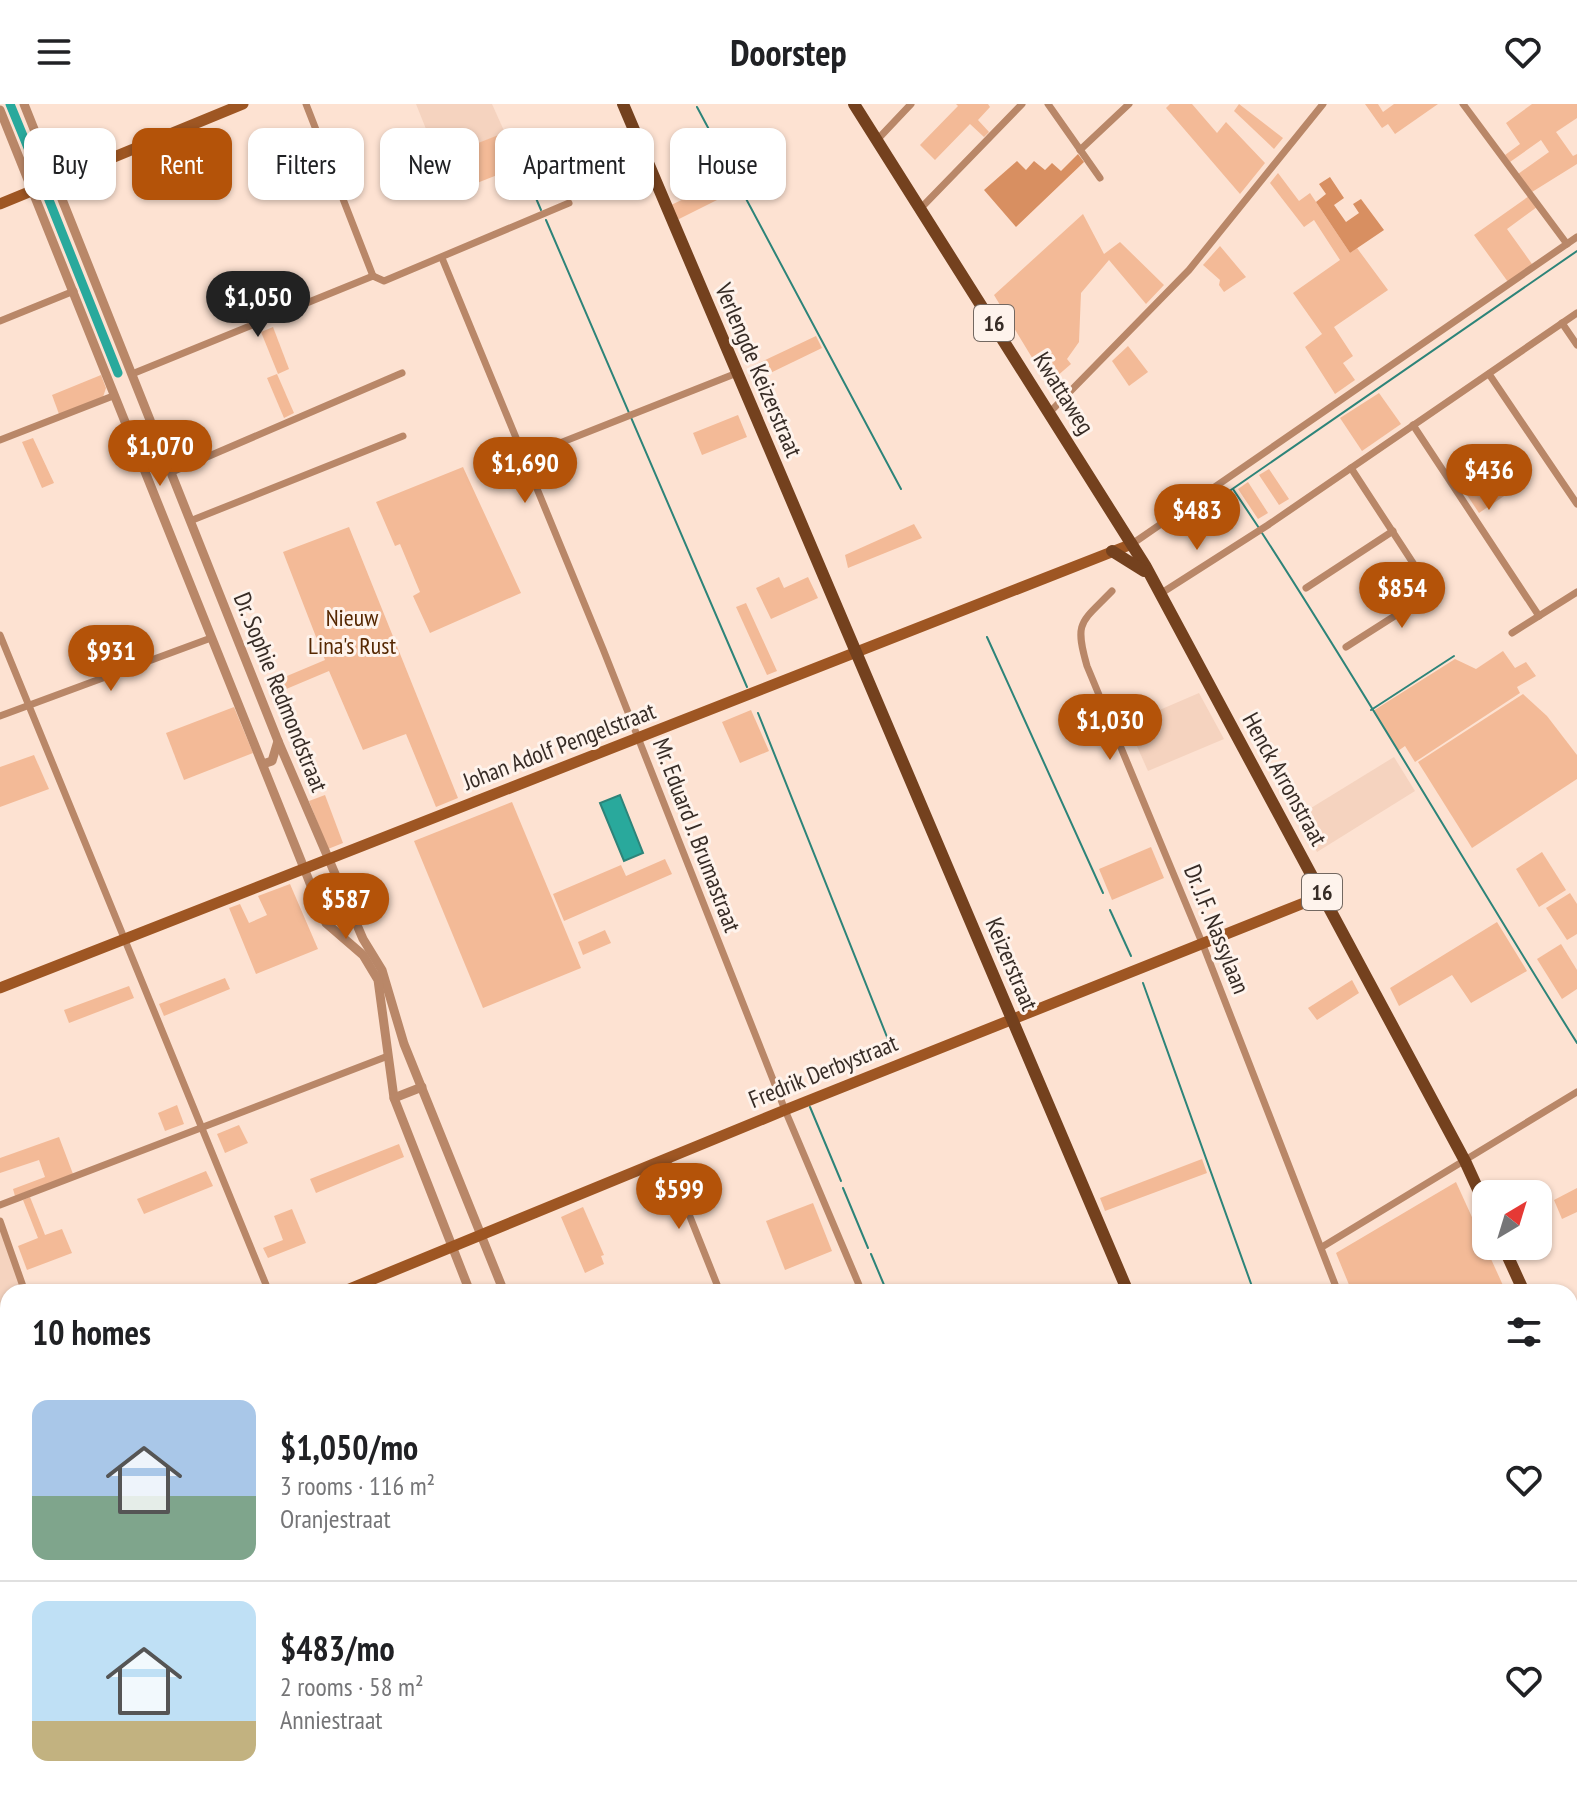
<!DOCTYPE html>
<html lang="en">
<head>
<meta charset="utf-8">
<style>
	:root { --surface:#fff; --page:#f2f2f2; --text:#202124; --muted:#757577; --line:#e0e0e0; --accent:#b45309 }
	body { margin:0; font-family:"PT Sans Narrow",sans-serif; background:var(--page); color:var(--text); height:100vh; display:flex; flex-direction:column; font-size:30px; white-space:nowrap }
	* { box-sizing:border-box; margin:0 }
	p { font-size:26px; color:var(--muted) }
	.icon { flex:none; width:44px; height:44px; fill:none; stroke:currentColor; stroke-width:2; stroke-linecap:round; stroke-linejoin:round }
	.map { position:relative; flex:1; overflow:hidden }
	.details { position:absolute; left:0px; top:1180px; width:1578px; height:514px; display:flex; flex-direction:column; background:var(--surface); border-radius:24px 24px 0 0; box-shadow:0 2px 6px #0004 }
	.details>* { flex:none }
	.hud { position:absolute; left:24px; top:24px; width:800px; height:72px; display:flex; gap:16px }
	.needle { width:52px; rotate:38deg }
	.fabs { position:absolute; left:1472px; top:1076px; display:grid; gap:16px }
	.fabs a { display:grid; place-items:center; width:80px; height:80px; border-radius:16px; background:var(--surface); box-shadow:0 2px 6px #0004; font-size:40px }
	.price { position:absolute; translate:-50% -68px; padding:0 18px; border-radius:28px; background:var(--accent); color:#fff; font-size:26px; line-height:52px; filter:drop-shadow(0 2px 4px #0008) }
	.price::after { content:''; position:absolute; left:50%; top:48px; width:24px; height:18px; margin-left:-12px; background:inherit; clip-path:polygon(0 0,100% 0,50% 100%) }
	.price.selected { background:#222; color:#fff }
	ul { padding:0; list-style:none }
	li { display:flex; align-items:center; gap:24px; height:200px; padding:0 32px }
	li+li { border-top:2px solid var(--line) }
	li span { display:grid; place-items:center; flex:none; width:224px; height:160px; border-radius:16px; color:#555 }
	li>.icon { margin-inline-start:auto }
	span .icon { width:96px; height:96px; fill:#fffc; stroke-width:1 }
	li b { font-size:34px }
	h2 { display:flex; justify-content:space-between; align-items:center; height:96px; padding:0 32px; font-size:34px }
	.pill { padding:0 28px; border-radius:16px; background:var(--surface); box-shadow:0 2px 6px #0004; font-size:28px; line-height:72px }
	.pill.selected { background:var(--accent); color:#fff }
	header { display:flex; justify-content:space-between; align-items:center; height:104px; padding:0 32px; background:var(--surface); font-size:36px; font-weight:700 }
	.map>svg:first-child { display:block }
	.built { fill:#f5d3bf }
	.green { fill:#f3ba97 }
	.forest { fill:#d88f61 }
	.water { fill:#29a99c; stroke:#2d8479; stroke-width:2 }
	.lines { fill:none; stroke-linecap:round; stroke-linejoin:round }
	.stream { stroke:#2d8479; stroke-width:2 }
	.canal { stroke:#29a99c; stroke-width:9 }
	.minor { stroke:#b98768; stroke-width:7 }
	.tertiary { stroke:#b98768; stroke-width:9 }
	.secondary { stroke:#9e5623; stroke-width:11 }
	.primary { stroke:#74411e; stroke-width:12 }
	.labels { text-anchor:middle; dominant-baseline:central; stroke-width:6; stroke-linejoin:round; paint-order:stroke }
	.shield { fill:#fef3ec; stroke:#736861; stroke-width:2 }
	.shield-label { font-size:22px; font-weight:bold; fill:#372c26 }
	.street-label { font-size:24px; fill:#372c26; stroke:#fef3ec }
	.park-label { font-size:24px; fill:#562802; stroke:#fef3ec }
</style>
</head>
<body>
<header><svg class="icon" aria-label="menu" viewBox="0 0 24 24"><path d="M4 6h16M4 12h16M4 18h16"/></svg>Doorstep<svg class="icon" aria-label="heart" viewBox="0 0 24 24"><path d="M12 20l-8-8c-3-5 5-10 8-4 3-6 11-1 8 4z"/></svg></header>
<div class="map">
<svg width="1577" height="1693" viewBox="0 0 1577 1693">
	<rect width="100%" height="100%" fill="#fde2d2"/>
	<g class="built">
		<polygon points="416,0 492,0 505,29 438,55"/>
		<polygon points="1199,589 1224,635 1148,667 1127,620"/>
		<polygon points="1394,653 1415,687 1317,748 1298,712"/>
		<polygon points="0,1126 22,1188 8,1188 8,1204 0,1199"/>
		<polygon points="711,1686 962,1686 979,1693 714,1693"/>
	</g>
	<g class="green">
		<polygon points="956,0 988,0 990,3 978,16 989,28 984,33 970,20 935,56 920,41 958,2"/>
		<polygon points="1170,0 1192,0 1217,29 1226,18 1265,59 1240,90 1166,4"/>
		<polygon points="1239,0 1283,34 1274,45 1234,7"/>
		<polygon points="1365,0 1378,0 1383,8 1394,0 1438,0 1395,30 1388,20 1382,24"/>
		<polygon points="1532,0 1577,0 1577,14 1556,28 1573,52 1577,50 1577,60 1532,88 1518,70 1549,48 1541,36 1510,58 1505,51 1520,40 1506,19"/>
		<polygon points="501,30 515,64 454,88 440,54"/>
		<polygon points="1278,69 1299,97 1310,89 1350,149 1357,144 1388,186 1334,223 1353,252 1343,259 1355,276 1335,290 1305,243 1322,230 1293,189 1340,156 1314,116 1304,123 1270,79"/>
		<polygon points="732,72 739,85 677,116 671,101"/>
		<polygon points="1529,92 1537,103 1507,125 1532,160 1508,178 1474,131"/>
		<polygon points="1083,110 1104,150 1120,138 1164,181 1146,200 1109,156 1081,189 1079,238 1067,255 1071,260 1048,280 994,191"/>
		<polygon points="1220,142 1246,173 1224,188 1219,181 1220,176 1203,161"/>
		<polygon points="273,223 289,265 278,270 261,228"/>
		<polygon points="816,232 822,244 754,277 748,264"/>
		<polygon points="1128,242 1148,268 1129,282 1112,257"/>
		<polygon points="277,270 294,309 284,314 267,274"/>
		<polygon points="101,271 106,284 103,293 59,310 52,291"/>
		<polygon points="1379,289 1401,320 1362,347 1340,314"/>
		<polygon points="738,311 747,333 702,351 693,329"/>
		<polygon points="33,334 54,379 42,384 22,338"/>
		<polygon points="463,363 521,489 430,529 413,492 420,488 400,440 395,442 376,398"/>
		<polygon points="1269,365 1289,395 1279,401 1259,371"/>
		<polygon points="1498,370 1510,388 1479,409 1467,391"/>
		<polygon points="1248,378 1268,409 1258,415 1238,385"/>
		<polygon points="914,420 922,434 848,464 845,451"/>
		<polygon points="349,423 458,694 436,703 406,630 363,646 329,567 272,591 268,580 325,556 283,448"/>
		<polygon points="779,473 784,484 808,473 818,494 771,515 756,484"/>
		<polygon points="746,499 777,567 767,571 736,503"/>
		<polygon points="1503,547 1515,564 1526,558 1536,572 1517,583 1520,589 1415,658 1405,642 1398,647 1373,607 1455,555 1476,565"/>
		<polygon points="1523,590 1547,612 1577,651 1577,675 1472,744 1418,658"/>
		<polygon points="234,603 253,649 184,676 166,629"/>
		<polygon points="751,606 769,647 740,659 722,618"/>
		<polygon points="34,651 49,685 0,703 0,663"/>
		<polygon points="325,691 343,739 328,745 309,697"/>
		<polygon points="512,698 581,864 483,904 414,737"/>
		<polygon points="1151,743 1164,774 1112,796 1099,765"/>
		<polygon points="1542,748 1566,786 1539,803 1516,765"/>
		<polygon points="665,755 672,770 564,817 553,790 621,761 626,772"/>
		<polygon points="290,780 318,845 256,870 229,804 240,800 249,819 267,811 258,792"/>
		<polygon points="1570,789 1577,800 1577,830 1567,836 1546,804"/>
		<polygon points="1497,818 1527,867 1471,899 1452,871 1399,902 1390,884"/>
		<polygon points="605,826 611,839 583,851 578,838"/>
		<polygon points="1561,840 1577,866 1577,885 1562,895 1537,855"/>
		<polygon points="225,874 230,885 164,912 159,900"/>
		<polygon points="1352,876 1359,889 1317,916 1308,904"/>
		<polygon points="129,882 134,894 69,919 64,906"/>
		<polygon points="177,1001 184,1020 165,1027 158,1009"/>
		<polygon points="239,1021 248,1039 225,1049 217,1030"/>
		<polygon points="59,1033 73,1070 15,1092 13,1085 45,1073 39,1056 0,1069 0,1054"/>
		<polygon points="399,1040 404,1053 316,1089 310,1075"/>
		<polygon points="1202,1055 1207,1069 1105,1107 1100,1094"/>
		<polygon points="206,1067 213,1082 144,1110 137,1095"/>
		<polygon points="1456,1078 1506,1188 1352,1188 1336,1149"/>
		<polygon points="1577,1084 1577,1108 1562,1115 1554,1096"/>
		<polygon points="30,1093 45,1131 62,1125 72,1149 27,1166 18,1142 38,1134 23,1096"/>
		<polygon points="813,1099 832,1147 785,1166 766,1117"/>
		<polygon points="583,1103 604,1151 601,1152 604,1160 585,1169 561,1113"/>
		<polygon points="292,1105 306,1139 268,1154 263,1144 283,1136 274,1112"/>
	</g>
	<g class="forest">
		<polygon points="1078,50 1084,58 1016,123 984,86 1017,57 1026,66 1034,57 1045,66 1052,59 1061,67"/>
		<polygon points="1330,73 1344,94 1334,101 1346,118 1359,109 1353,100 1361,95 1384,126 1350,149 1316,98 1326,90 1319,80"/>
	</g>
	<polygon class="water" points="620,691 643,749 624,757 600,699"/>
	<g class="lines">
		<g class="stream">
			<polyline points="697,3 901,385"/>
			<polyline points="524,66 541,106"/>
			<polyline points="546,116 747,583"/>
			<polyline points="1233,385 1259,424"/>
			<polyline points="1173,426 1577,147"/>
			<path d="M1262,429C1371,597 1471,770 1577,939"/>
			<polyline points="987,533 1103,789"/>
			<polyline points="1371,606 1454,552"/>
			<polyline points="758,609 893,948"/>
			<polyline points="1110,806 1131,852"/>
			<polyline points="1143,879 1254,1188"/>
			<polyline points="810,1003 841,1077"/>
			<polyline points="843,1084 868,1144"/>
			<polyline points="871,1150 887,1188"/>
		</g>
		<g class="canal">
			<polyline points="10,0 40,73"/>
			<polyline points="47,91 118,269"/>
		</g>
		<g class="minor">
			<polyline points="306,0 373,172"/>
			<polyline points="1048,0 1100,74"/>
			<polyline points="1463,0 1567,140"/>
			<polyline points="877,36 911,0"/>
			<polyline points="1080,46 1129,0"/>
			<polyline points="921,104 1022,0"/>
			<polyline points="442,154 603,545 785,1006 862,1188"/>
			<polyline points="373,172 384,177 569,99"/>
			<polyline points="0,217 74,187"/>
			<polyline points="1562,219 1577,241"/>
			<polyline points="132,270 373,172"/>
			<polyline points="1489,270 1577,400"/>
			<polyline points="1050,308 1189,166 1323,0"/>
			<polyline points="1413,321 1539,512"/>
			<polyline points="0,336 113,292"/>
			<polyline points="522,354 737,269"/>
			<polyline points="172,368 402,269"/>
			<polyline points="190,417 403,332"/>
			<polyline points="1132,440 1577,133"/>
			<polyline points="1306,484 1393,427"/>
			<path d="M1112,487C1081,519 1074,517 1087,562L1203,841L1338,1188"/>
			<polyline points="1160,490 1268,421 1577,209"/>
			<polyline points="1512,529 1577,488"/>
			<polyline points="0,531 269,1188"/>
			<polyline points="1346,543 1426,492 1430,485 1351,364"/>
			<polyline points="0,612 211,534"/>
			<polyline points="667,1055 720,1188"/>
			<polyline points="0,1101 388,952"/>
			<polyline points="0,1117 25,1188"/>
			<polyline points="1322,1143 1577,988"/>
			<polyline points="0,1214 8,1218"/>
			<polyline points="1570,1246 1577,1243"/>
			<polyline points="0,1323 8,1365"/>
			<polyline points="0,1535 8,1532"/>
			<polyline points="1570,1632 1577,1641"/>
			<polyline points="70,1686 72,1693"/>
			<polyline points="280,1686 283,1693"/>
			<polyline points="474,1686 477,1693"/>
			<polyline points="1236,1686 1247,1693"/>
			<polyline points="1538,1686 1541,1693"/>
			<polyline points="115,1693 132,1686"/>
			<polyline points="1349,1693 1369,1686"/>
		</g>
		<g class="tertiary">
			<polyline points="24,0 278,637 363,835 382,866 404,940 504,1188"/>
			<polyline points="0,6 326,819 363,851 378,876 394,994 470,1188"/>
			<polyline points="136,347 160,338"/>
			<polyline points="143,362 166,353"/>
			<polyline points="263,660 272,657 278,637"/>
			<polyline points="394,994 422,983"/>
			<polyline points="694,1686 696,1693"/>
			<polyline points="709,1686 711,1693"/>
			<polyline points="983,1686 999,1693"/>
		</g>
		<g class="secondary">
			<polyline points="0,100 243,0"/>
			<polyline points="0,884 1132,440"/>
			<polyline points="342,1188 785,1006 1324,791"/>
			<polyline points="0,1332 8,1328"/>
			<polyline points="1335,1686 1338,1693"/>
		</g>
		<g class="primary">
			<polyline points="623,0 1128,1188"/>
			<polyline points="854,0 1146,463 1465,1057 1486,1103"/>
			<polyline points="1112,447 1144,467"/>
			<polyline points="1503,1142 1524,1188"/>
			<polyline points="1570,1290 1577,1306"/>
			<polyline points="587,1693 603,1686"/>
		</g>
	</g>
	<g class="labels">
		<g class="shield">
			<rect x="974" y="201" width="40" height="36" rx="6"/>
			<rect x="1302" y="770" width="40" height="36" rx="6"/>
		</g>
		<g class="shield-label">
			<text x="994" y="219">16</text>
			<text x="1322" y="788">16</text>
		</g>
		<g class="street-label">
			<text transform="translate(759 266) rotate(67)">Verlengde Keizerstraat</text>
			<text transform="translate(1064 289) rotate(58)">Kwattaweg</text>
			<text transform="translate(281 588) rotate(68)">Dr. Sophie Redmondstraat</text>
			<text transform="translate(559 642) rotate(-21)">Johan Adolf Pengelstraat</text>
			<text transform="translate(1285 675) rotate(61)">Henck Arronstraat</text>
			<text transform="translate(697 731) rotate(69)">Mr. Eduard J. Brumastraat</text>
			<text transform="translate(1217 825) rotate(68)">Dr. J.F. Nassylaan</text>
			<text transform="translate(1012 860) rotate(67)">Keizerstraat</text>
			<text transform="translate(823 967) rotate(-22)">Fredrik Derbystraat</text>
		</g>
		<g class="park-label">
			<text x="352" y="513">Nieuw<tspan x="352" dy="28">Lina's Rust</tspan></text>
		</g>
	</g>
</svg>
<div class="fabs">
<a><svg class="needle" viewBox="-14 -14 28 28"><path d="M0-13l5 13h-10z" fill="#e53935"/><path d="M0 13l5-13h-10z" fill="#757577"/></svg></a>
</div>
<b class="price selected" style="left:258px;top:235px">$1,050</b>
<b class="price" style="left:160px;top:384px">$1,070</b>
<b class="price" style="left:525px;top:401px">$1,690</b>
<b class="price" style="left:1489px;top:408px">$436</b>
<b class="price" style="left:1197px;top:448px">$483</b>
<b class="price" style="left:1402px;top:526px">$854</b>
<b class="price" style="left:111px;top:589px">$931</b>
<b class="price" style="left:1110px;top:658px">$1,030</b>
<b class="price" style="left:346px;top:837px">$587</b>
<b class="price" style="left:679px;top:1127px">$599</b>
<div class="hud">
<a class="pill">Buy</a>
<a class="pill selected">Rent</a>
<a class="pill">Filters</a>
<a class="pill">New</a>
<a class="pill">Apartment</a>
<a class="pill">House</a>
</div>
<section class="details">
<h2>10 homes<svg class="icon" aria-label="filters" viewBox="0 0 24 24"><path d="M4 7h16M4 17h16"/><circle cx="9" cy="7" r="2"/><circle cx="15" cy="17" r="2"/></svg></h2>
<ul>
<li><span style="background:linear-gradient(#a9c7e8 60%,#7fa58c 0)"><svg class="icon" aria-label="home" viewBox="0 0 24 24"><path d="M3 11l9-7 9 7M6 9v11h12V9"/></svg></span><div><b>$1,050/mo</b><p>3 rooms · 116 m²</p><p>Oranjestraat</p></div><svg class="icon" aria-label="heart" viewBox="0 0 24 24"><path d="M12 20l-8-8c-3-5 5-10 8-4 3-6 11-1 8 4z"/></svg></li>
<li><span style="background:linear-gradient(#bfe0f5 75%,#c2b280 0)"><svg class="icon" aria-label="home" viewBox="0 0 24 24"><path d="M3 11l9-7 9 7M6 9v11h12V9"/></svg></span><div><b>$483/mo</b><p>2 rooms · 58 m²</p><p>Anniestraat</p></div><svg class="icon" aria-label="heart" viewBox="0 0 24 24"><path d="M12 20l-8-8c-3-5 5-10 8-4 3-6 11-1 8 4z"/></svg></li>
</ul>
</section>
</div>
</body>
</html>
